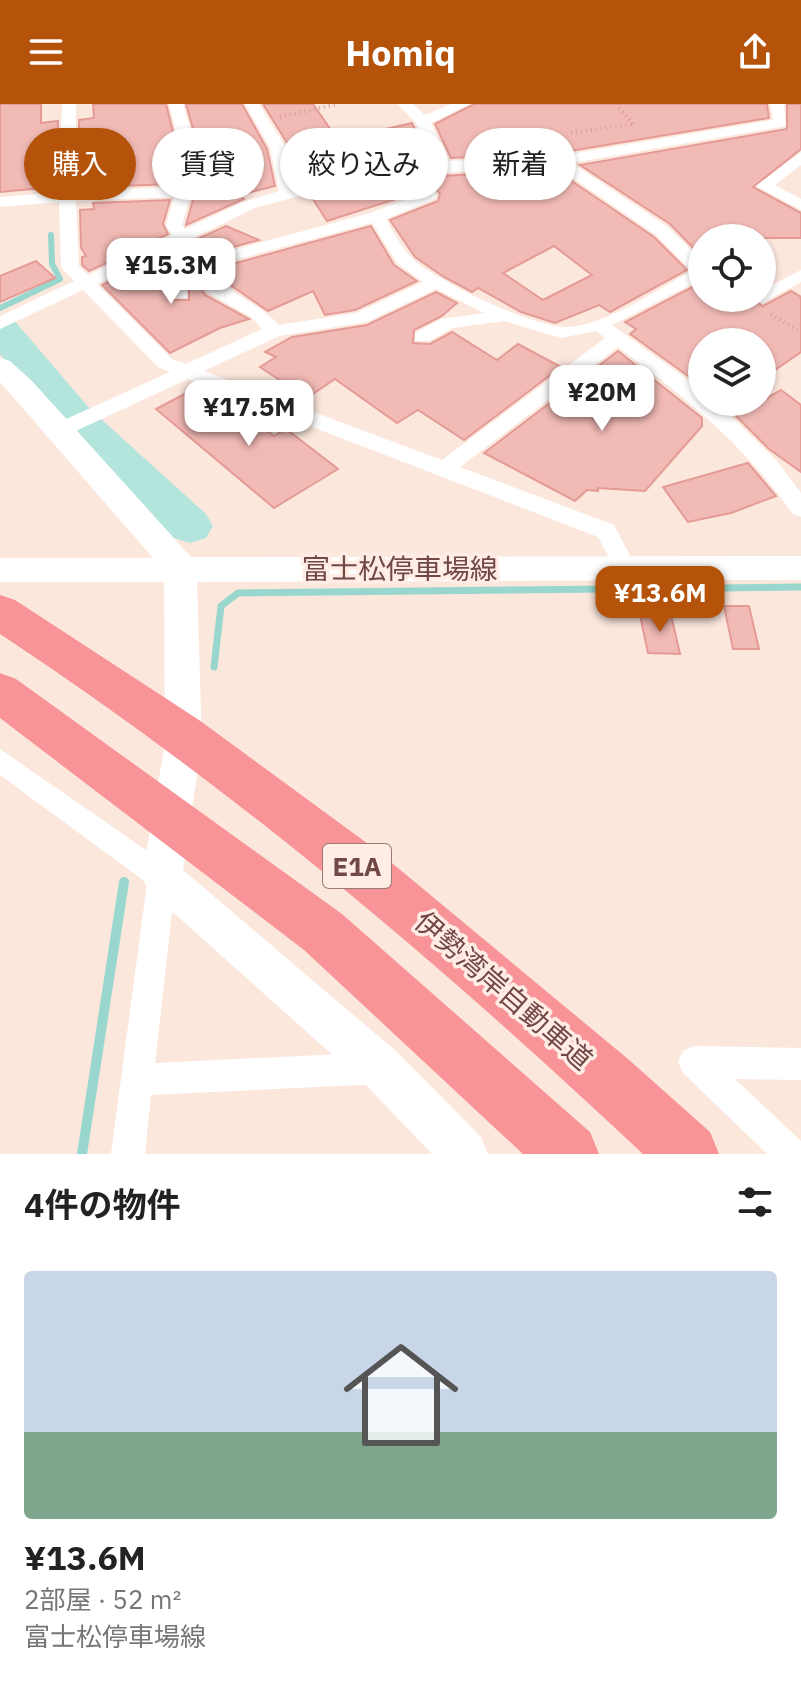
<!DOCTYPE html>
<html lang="ja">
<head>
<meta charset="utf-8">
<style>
	:root { --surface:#fff; --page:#f2f2f2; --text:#222; --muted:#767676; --line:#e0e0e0; --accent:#b45309 }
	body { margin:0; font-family:"IBM Plex Sans","Noto Sans JP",sans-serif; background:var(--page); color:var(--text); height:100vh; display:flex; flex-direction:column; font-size:30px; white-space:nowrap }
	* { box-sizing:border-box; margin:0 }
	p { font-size:26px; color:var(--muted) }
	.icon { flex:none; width:44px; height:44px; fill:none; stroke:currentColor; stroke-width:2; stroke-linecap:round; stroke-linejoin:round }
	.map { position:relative; height:1050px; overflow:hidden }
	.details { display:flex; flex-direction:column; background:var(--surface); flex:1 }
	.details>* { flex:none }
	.top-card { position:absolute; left:24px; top:24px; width:754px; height:72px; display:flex; gap:16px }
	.buttons { position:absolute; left:688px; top:120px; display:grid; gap:16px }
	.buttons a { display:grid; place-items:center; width:88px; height:88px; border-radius:50%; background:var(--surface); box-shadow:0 2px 6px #0004; font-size:40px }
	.price { position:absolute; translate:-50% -68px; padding:0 18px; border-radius:16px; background:#fff; color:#222; font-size:26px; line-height:52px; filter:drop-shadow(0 2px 4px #0008) }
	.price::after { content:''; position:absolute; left:50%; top:48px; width:24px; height:18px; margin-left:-12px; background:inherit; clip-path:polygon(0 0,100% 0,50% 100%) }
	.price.active { background:var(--accent); color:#fff }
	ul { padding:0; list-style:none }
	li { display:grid; align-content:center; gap:16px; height:424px; padding:0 24px }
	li+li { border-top:2px solid var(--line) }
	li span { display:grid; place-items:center; height:248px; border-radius:8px; color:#555 }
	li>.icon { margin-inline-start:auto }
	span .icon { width:144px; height:144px; fill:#fffc; stroke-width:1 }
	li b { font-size:34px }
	h2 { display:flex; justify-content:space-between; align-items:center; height:96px; padding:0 24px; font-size:34px }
	.pill { padding:0 28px; border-radius:36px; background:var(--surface); box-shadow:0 2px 6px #0004; font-size:28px; line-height:72px }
	.pill.active { background:var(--accent); color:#fff }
	header { display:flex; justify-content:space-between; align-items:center; height:104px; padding:0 24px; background:var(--accent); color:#fff; font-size:36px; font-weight:800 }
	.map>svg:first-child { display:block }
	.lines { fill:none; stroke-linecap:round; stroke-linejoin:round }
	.stream-far2 { stroke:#99d7ce; stroke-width:6 }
	.stream-far1 { stroke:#99d7ce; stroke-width:7 }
	.stream { stroke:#99d7ce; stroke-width:10 }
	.river { fill:#b3e5dd; fill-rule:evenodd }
	.building { fill:#f2bab5; stroke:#e59b95; stroke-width:2; fill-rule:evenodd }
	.path { stroke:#d69e99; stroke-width:4; stroke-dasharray:1 4; stroke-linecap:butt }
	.street { fill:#fff; fill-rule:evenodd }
	.secondary { fill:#fff; fill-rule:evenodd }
	.highway { fill:#f89397; fill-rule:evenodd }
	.labels { text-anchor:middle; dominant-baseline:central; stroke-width:7; stroke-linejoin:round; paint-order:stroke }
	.shield { fill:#ffece4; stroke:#9c7975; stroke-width:2 }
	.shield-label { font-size:26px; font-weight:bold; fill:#724846 }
	.street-label { font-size:28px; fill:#724846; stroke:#ffece4 }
</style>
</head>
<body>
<header><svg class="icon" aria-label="menu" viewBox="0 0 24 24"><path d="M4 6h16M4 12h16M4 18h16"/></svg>Homiq<svg class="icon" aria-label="share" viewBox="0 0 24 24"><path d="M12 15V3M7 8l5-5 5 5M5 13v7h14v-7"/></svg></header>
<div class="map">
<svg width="801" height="1050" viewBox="0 0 801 1050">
	<rect width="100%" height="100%" fill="#fce7dd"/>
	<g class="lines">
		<polyline class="stream-far2" points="0,204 60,175 52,160 51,131"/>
		<polyline class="stream-far1" points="214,563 221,502 238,489 801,483"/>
		<polyline class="stream" points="82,1050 124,778"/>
		<polygon class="river" points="0,212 14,216 90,305 206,410 213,422 206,434 190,439 174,434 60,325 0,250"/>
	</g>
	<g class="building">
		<polygon points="0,0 41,0 41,19 58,17 57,63 44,64 42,84 0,88"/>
		<polygon points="93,0 166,0 181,59 175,80 91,83 88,58 79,60 79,16 94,14"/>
		<polygon points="186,0 242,0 267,45 275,82 239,91 244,95 186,121 203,60"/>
		<polygon points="263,0 313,0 338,36 412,19 430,57 296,78 289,42"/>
		<polygon points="474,0 767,0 769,14 558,49 451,54 435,20"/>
		<polygon points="787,0 801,0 801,45 753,83 801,109 801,134 702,134 702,153 670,120 580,61 787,25"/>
		<path d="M554,65L654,133L687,166L610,208L599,201L555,219L521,208L478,184L472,188L444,173L415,153L390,116L438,97L440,90L428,73ZM554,142L592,171L543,196L503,169Z"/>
		<polygon points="407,75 415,89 327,117 311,92"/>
		<polygon points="170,96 163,120 168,130 89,167 82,161 82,153 86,152 81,144 80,106 94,105 93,99"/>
		<polygon points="226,122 259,136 204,151 195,136"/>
		<polygon points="371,122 394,161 417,177 355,206 325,211 313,187 268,207 226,178 214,165"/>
		<polygon points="177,145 205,191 249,215 220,224 170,249 102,181 143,161 173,196 189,196 189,184 162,152"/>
		<polygon points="36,157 55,174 0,198 0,172"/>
		<polygon points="702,178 702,194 750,194 763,202 791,187 801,193 801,248 762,275 762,238 702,238 702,282 630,230 636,225 625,218"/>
		<polygon points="436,188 457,199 442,212 414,226 413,239 430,240 452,228 497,256 518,240 561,263 464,336 418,306 397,319 335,275 307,294 260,263 276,253 265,248 292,233 367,221"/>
		<polygon points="618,247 702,314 702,322 645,387 598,384 598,387 587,386 575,397 484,349"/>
		<polygon points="194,285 217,303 229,297 274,332 286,325 338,365 274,404 156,305"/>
		<polygon points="781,286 801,301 801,368 769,345 736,312"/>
		<polygon points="748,359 776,392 731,409 688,418 663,383"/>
		<polygon points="724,502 749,502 759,545 733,545"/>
		<polygon points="640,511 671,511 680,550 648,549"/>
	</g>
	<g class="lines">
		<g class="path">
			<polyline points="619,4 633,20"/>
			<polyline points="280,13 338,0"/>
			<polyline points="571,29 632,20"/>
			<polyline points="771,210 797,226"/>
		</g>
		<g class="street">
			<path d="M62,0H76V87L177,83L184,59L169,0H183L200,59L182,121L185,125L243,98L279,87L270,44L245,0H259L286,44L294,83L434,59L416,19L397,0H413L425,11L451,0H471L431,19L449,57L558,52L773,16L770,0H784L786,22L572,59L668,123L702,157V175L612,221L702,286V298H717L777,357L801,389V413L793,410C742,338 688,296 618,243L460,363L614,421L637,465L634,471H618L598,433L188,275L67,331H53L50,326L53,321L170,268L158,263L83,186L0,225V212L74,177L61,163L59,98L0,103V93L59,88ZM555,62L656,131L692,167C655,186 611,219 569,223C537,225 437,178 413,155C402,144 394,129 386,115L435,95L437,92L423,70ZM408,72L420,90L370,109L203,154L191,135L255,104L318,87ZM174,93L166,121L172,131L88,171L79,162L76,97ZM372,119L397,159L423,178L356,209L279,221C257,197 226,190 209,163ZM178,141L208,189L251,213L262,225L186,260L172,255L97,180L144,157L175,194H187V186L157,151ZM436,185L484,209L441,215L415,229V237H429L453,224L504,217L561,234L596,227L605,234L442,356L204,267L279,232L367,218Z"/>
			<polygon points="801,48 801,61 775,81 801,95 801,106 756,82"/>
			<polygon points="801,166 801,178 762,199 753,194 762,194 762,186"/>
			<polygon points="0,645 172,764 176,773 155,959 381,948 392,953 397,964 392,975 381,980 151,991 145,1050 111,1050 147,779 0,671"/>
			<polygon points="694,942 801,944 801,976 735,975 801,1037 801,1050 767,1050 683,969 678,958 683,947"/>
		</g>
		<polygon class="secondary" points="0,254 10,257 32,277 191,453 801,452 801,476 197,478 202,639 183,766 397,948 481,1033 488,1050 432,1050 365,980 148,786 142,773 165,639 164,478 0,478 0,454 153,454 0,278"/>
		<g class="highway">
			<path d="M0,491L15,496L199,616L375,745L628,955L710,1028L719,1050H643C441,860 232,683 0,530Z"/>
			<polygon points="0,569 16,575 342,810 590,1028 599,1050 523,1050 304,846 0,614"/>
		</g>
	</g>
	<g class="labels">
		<rect class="shield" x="323" y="740" width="68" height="44" rx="6"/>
		<g class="shield-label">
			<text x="357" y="762">E1A</text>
		</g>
		<g class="street-label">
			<text x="400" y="464">富士松停車場線</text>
			<text transform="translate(504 886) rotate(41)">伊勢湾岸自動車道</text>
		</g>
	</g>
</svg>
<div class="buttons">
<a><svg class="icon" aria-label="locate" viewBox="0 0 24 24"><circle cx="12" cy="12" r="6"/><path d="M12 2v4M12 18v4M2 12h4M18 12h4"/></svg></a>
<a><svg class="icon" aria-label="layers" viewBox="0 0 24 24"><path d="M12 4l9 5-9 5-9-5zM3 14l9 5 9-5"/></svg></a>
</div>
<b class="price" style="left:171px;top:202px">¥15.3M</b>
<b class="price" style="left:602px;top:329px">¥20M</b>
<b class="price" style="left:249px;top:344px">¥17.5M</b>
<b class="price active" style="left:660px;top:530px">¥13.6M</b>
<div class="top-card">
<a class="pill active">購入</a>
<a class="pill">賃貸</a>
<a class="pill">絞り込み</a>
<a class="pill">新着</a>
</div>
</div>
<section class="details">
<h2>4件の物件<svg class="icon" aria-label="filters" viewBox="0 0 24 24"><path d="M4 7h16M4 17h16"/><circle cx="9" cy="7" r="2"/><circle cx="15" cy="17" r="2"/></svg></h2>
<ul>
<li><span style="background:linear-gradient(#c9d6e8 65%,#7fa58c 0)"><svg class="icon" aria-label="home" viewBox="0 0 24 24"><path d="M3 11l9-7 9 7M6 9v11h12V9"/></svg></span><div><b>¥13.6M</b><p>2部屋 · 52 m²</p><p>富士松停車場線</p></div></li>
</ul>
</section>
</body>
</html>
